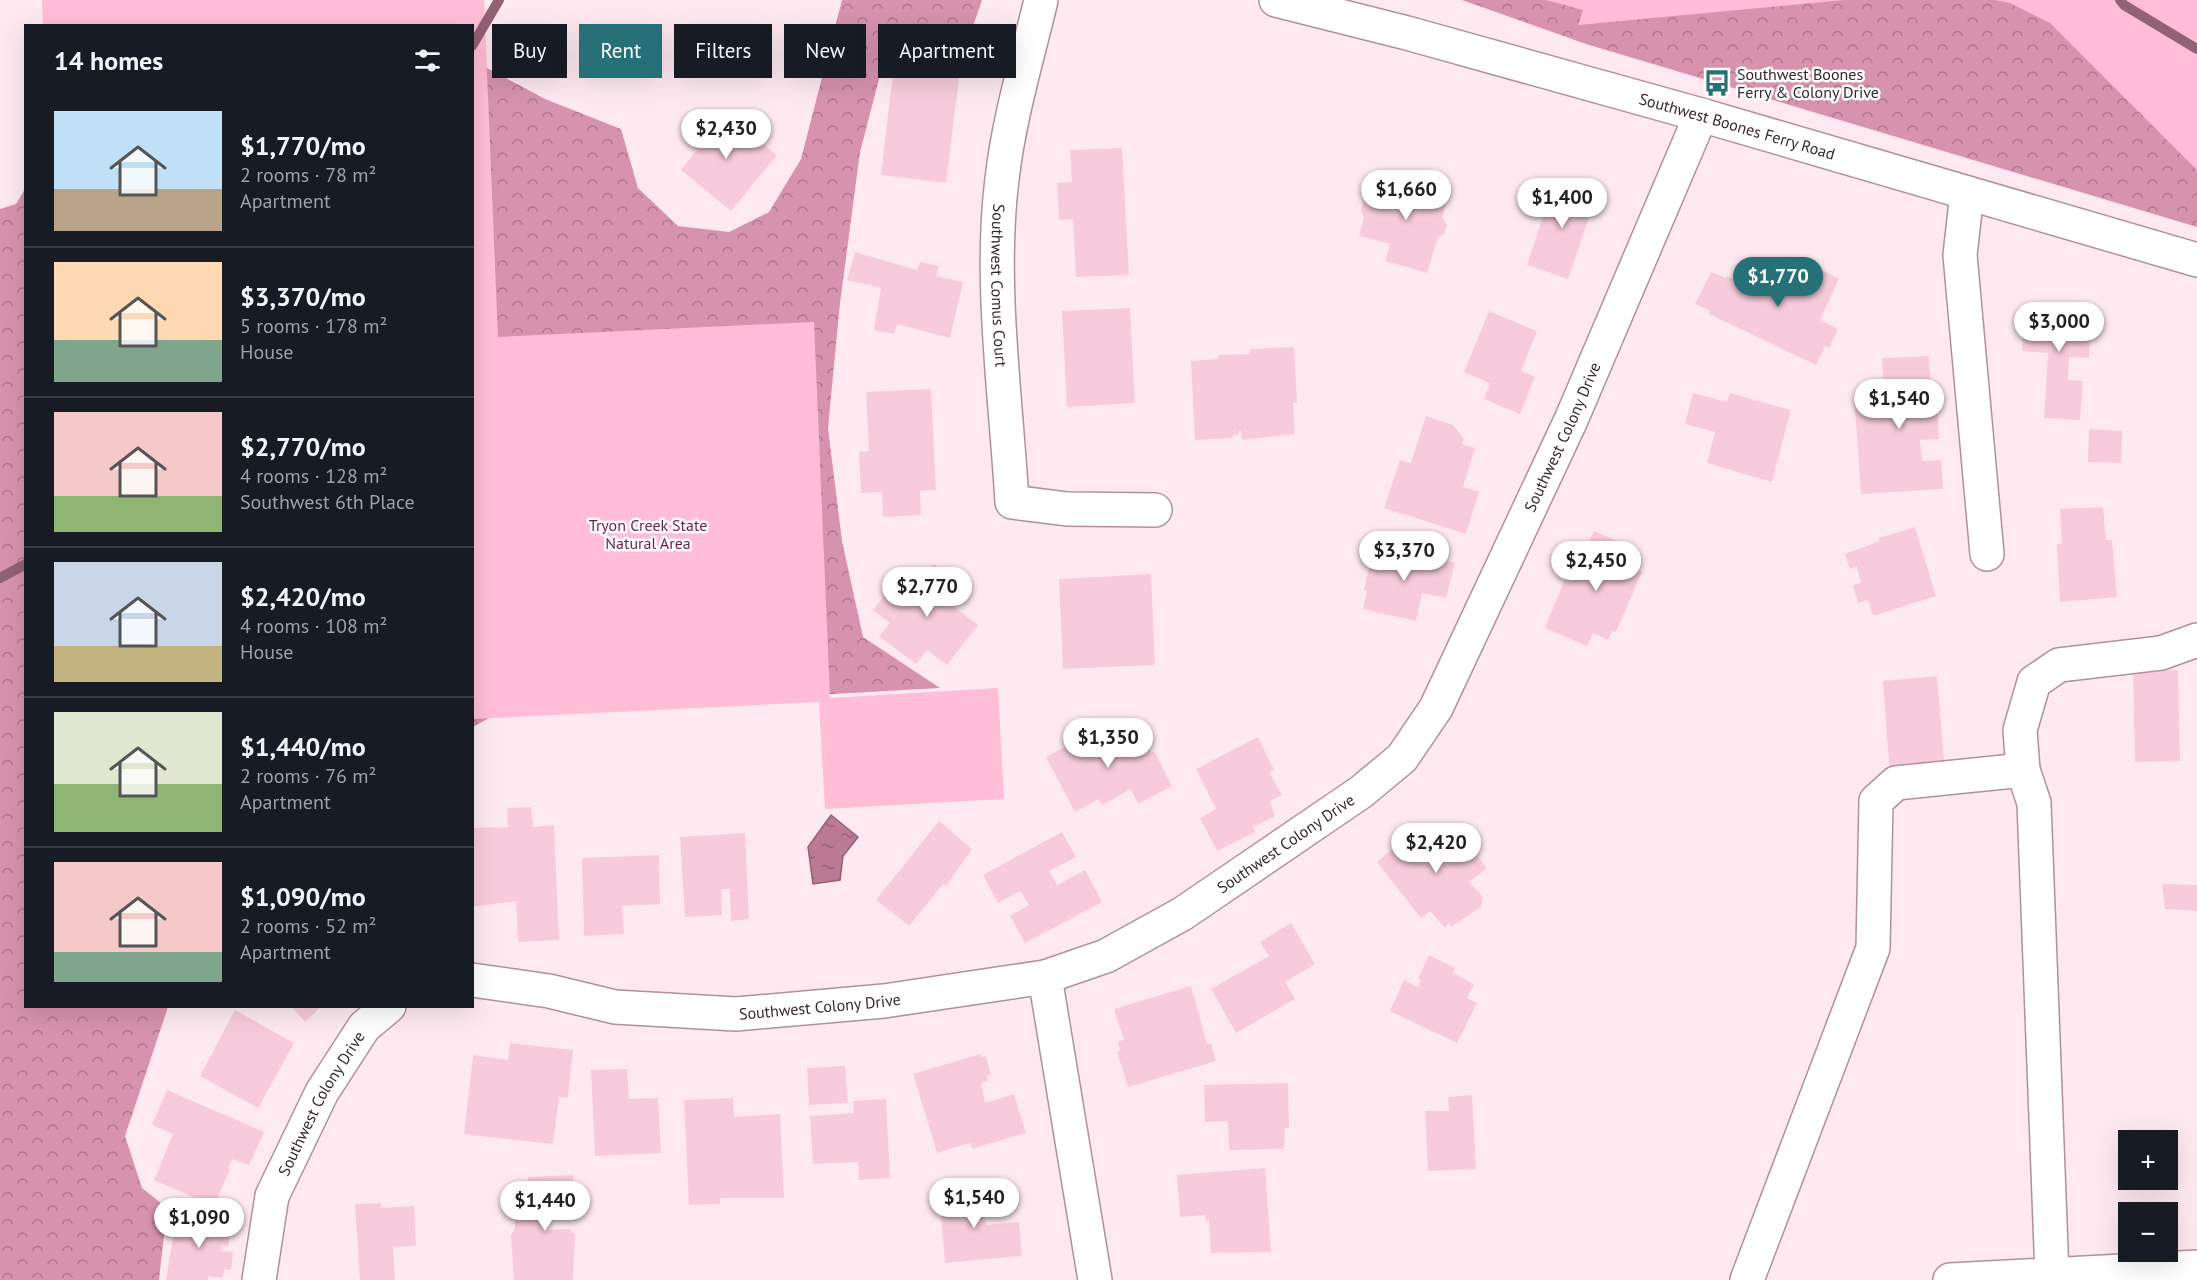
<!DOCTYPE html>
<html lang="en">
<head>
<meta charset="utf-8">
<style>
	:root { --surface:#171b24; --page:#242831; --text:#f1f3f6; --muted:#9ea1a6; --line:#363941; --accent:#267077 }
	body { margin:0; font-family:"PT Sans",sans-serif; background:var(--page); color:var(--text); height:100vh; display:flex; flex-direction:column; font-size:22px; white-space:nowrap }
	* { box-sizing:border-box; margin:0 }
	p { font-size:20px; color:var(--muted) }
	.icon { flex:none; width:33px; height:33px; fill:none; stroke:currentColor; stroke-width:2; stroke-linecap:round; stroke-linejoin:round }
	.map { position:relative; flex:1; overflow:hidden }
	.drawer { position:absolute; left:24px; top:24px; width:450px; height:984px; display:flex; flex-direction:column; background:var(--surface); border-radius:0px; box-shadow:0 6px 24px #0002 }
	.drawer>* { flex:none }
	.top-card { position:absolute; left:492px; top:24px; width:570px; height:54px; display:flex; gap:12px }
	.tools { position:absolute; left:2118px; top:1130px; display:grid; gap:12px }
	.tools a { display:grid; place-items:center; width:60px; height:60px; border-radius:0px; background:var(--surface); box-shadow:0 6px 24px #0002; font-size:30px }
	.price { position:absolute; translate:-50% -51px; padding:0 14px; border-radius:21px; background:#fff; color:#222; font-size:20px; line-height:39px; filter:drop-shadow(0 2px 3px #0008) }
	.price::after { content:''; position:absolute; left:50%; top:36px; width:18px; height:14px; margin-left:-9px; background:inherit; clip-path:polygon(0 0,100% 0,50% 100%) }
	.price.active { background:var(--accent); color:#fff }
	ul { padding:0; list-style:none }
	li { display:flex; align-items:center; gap:18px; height:150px; padding:0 30px }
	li+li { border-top:2px solid var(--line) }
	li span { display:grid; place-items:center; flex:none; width:168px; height:120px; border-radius:0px; color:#555 }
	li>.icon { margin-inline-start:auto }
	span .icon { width:72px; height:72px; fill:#fffc; stroke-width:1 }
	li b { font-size:26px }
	h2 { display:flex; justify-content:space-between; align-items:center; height:72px; padding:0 30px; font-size:26px }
	.chip { padding:0 21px; border-radius:0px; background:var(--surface); box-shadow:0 6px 24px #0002; font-size:21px; line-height:54px }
	.chip.active { background:var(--accent); color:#fff }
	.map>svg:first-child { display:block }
	.forest { fill:url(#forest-crowns) }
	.park { fill:#ffbed6 }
	.water { fill:url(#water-ripples); stroke:#926174; stroke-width:1.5 }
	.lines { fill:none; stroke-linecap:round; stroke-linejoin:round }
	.stream { stroke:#926174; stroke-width:10 }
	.building { fill:#f7cbdb }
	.minor-casing { stroke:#b0909c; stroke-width:36 }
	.major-casing { stroke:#b0909c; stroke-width:36 }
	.minor { stroke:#fff; stroke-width:33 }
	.major { stroke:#fff; stroke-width:33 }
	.labels { text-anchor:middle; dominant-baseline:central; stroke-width:5; stroke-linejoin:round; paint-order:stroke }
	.poi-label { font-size:16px; fill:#34282c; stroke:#fdfdfd; text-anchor:start }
	.street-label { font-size:16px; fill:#34282c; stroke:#fdfdfd }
	.park-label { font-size:16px; fill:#6e1f46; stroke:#fdfdfd }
</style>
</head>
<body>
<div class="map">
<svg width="2197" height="1280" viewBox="0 0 2197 1280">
	<defs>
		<pattern id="forest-crowns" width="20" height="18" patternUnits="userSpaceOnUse" patternTransform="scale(1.5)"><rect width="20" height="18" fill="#d793ae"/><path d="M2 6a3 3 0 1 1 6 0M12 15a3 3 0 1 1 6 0" fill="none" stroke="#af788e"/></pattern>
		<pattern id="water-ripples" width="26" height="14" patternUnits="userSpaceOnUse" patternTransform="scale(1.5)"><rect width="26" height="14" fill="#bb7993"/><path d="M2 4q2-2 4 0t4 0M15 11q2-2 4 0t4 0" fill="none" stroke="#996378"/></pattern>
	</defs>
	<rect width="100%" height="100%" fill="#fee9f0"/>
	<g class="forest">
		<polygon points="842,0 982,0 971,32 948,41 890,37 860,152 840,303 828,428 842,541 863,637 940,688 498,713 473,727 472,60 545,99 621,129 638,188 678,226 729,232 769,212 801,159"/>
		<polygon points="1462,0 2197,0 2197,227 1586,44"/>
		<polygon points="25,189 26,1006 168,1007 125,1136 142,1188 167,1208 159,1280 0,1280 0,209 16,204"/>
	</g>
	<g class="park">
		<polygon points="42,0 484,0 498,337 814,322 830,698 998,688 1004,799 825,809 819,702 473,719 472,26 43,25"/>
		<polygon points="1546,0 1844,0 1578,25 1583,10"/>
		<polygon points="1995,0 2197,0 2197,170 2050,23 2010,3"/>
	</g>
	<polygon class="water" points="831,815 858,837 843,856 840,880 813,884 808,847"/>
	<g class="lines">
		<g class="stream">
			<polyline points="2120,0 2124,5 2197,49"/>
			<polyline points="472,46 499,0"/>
			<polyline points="0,578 26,564"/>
		</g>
	</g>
	<g class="building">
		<polygon points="896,47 962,55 946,183 881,175"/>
		<polygon points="723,112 777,155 731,211 681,170 697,150 684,139 700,119 711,127"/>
		<polygon points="1122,148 1129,275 1076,277 1073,219 1059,220 1057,183 1072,182 1070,150"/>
		<polygon points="1392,174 1442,185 1437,202 1446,204 1442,217 1447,225 1444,234 1438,237 1427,273 1385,261 1390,244 1359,236 1364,218 1361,211 1363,201 1370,198 1372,188 1387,192"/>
		<polygon points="1555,179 1597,194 1568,279 1527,265"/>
		<polygon points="855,252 917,270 920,262 939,266 936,276 963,282 950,338 897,324 894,334 874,330 881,288 847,280"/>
		<polygon points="1791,256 1839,278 1820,320 1838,329 1829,348 1825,346 1816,365 1709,314 1710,311 1695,304 1711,272 1726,278 1727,276 1767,295 1780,268 1784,270"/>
		<polygon points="2025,304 2092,308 2089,358 2069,357 2068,380 2083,381 2080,420 2044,418 2048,353 2022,351"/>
		<polygon points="1130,308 1135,403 1067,407 1062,311"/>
		<polygon points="1489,311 1537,331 1521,371 1535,377 1520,414 1484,399 1490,383 1464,372"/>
		<polygon points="1294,347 1297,403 1293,403 1295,434 1242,440 1241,430 1239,430 1239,435 1233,435 1233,438 1195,440 1191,361 1218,359 1219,355 1250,354 1250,349"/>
		<polygon points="1929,356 1931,391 1937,391 1939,439 1920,440 1922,461 1941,460 1943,489 1861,494 1854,395 1884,393 1882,358"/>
		<polygon points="931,389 936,490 920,491 921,515 883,517 882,492 861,493 859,452 869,451 866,392"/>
		<polygon points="1693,393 1727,402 1730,393 1791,410 1772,482 1707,463 1715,432 1685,424"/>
		<polygon points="1426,416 1453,425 1464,439 1462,444 1475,448 1463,487 1479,492 1466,534 1384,508 1400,460 1411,463"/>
		<polygon points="2089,429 2122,431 2121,463 2088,462"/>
		<polygon points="2103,507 2106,540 2112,540 2117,597 2060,602 2057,544 2062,544 2060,509"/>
		<polygon points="1915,527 1936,596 1873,616 1868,600 1858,603 1853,585 1861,583 1857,566 1850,569 1845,554 1880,541 1879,538"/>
		<polygon points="1594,531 1638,550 1631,567 1642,572 1616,632 1612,631 1608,640 1593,633 1587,646 1545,628 1567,574 1574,577"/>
		<polygon points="1374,545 1455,563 1446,598 1422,593 1416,621 1363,609 1367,591 1364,590"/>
		<polygon points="933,564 968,591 955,608 978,625 947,665 927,650 916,664 879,636 890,623 873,610 891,587 906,598"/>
		<polygon points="1151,574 1155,665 1063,669 1059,579"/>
		<polygon points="2178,670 2180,761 2135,762 2133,671"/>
		<polygon points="1937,676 1945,772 1890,777 1883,681"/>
		<polygon points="1118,723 1129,744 1143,737 1151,753 1154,751 1172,786 1138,804 1131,789 1102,805 1099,799 1075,812 1046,757 1096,730 1098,734"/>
		<polygon points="1258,737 1274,770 1269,772 1282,795 1270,801 1275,816 1253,827 1255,832 1217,851 1200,818 1216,809 1196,769"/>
		<polygon points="531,807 533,827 554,825 559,940 518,942 516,901 472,907 472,828 508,827 507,808"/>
		<polygon points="939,821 972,849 946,886 943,884 909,926 876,900"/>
		<polygon points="1421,825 1433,838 1452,825 1487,868 1469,882 1483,897 1481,907 1451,927 1449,922 1445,928 1430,911 1421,918 1377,862"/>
		<polygon points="1062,832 1076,857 1049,871 1057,885 1085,870 1102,902 1025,943 1010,916 1029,905 1020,891 998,903 983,875"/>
		<polygon points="745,833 749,919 731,921 730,889 721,889 722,915 685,917 680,837"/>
		<polygon points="659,855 660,904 622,906 624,934 584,936 582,858"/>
		<polygon points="2162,884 2197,885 2197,911 2165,909"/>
		<polygon points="1291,923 1315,964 1285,982 1295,999 1236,1033 1211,989 1269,956 1260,942"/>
		<polygon points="1429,955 1455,968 1453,973 1474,984 1467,998 1477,1003 1457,1043 1390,1011 1404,980 1418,987 1421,980 1418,979"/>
		<polygon points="1191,986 1207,1044 1211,1043 1216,1061 1128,1087 1117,1052 1120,1051 1118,1041 1124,1040 1114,1009"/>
		<polygon points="291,1006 322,1006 305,1022"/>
		<polygon points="235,1010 294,1043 258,1108 200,1076"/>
		<polygon points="510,1043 573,1050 568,1098 559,1097 553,1144 464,1134 473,1055 508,1060"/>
		<polygon points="980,1054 982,1057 986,1056 991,1075 987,1076 988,1081 981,1083 985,1103 1014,1094 1026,1133 972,1149 970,1143 937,1153 913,1074"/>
		<polygon points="845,1066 848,1103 809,1105 807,1068"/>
		<polygon points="627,1069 629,1099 658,1098 661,1153 595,1156 591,1070"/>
		<polygon points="1288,1083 1289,1128 1285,1128 1284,1149 1229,1150 1228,1121 1205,1122 1204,1085"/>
		<polygon points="167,1090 264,1132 249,1165 232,1159 228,1168 230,1169 214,1206 154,1180 173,1134 152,1125"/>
		<polygon points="1472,1095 1476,1169 1428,1171 1425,1111 1449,1111 1448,1097"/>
		<polygon points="733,1098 734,1117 780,1114 784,1198 720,1198 720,1204 689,1205 684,1100"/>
		<polygon points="886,1099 890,1178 859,1180 858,1162 813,1164 810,1116 854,1113 853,1101"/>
		<polygon points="1265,1168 1271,1252 1211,1253 1209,1220 1206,1221 1205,1215 1180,1217 1177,1175"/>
		<polygon points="573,1175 575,1218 548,1219 548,1230 569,1229 575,1234 573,1280 514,1280 511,1235 515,1229 515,1216 530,1216 528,1177"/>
		<polygon points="983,1188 986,1225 1019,1222 1022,1256 945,1263 939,1191"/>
		<polygon points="381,1203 381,1208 414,1206 416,1246 393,1247 395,1280 360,1280 355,1204"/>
		<polygon points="177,1213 227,1221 225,1232 230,1233 228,1247 222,1245 221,1251 233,1252 231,1270 224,1269 223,1278 208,1276 208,1280 166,1280"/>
	</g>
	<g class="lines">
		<defs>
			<g id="minor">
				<path id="s1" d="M1041,0C1027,59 1009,118 1002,179C989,282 1006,398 1012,502L1067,509L1155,510"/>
				<polyline points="1967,193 1960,255 1987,554"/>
				<polyline points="2023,770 2020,730 2034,682 2059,665 2161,653 2197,640"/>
				<polyline points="1045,977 1095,1280"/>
				<path id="s2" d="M472,980L549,991L615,1007L736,1014L884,1001L1045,977L1106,956L1182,914L1361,792L1402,758L1436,708L1571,420L1701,115"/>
				<path id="s3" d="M259,1280L272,1196L322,1092L364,1027L389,1006"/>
				<polyline points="1747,1280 1873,948 1876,801 1896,783 2023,770 2034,803 2052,1275"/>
				<polyline points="1950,1280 2197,1267"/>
			</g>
			<g id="major">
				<path id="s4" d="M1276,0L1407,33L1701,115L2197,260"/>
			</g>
		</defs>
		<use href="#minor" class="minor-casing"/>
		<use href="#major" class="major-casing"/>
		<use href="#minor" class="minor"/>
		<use href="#major" class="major"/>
	</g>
	<defs>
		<symbol id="bus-bare" viewBox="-9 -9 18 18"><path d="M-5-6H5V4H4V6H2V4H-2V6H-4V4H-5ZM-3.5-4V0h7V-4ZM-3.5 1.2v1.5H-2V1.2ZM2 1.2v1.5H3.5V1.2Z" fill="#267077" stroke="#fdfdfd" stroke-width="2.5" paint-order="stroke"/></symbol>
	</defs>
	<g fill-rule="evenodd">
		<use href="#bus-bare" x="1698" y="64" width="38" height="38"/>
	</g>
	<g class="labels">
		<g class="poi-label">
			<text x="1737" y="74">Southwest Boones<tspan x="1737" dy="18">Ferry &amp; Colony Drive</tspan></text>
		</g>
		<g class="street-label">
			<text stroke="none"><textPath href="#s4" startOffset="478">Southwest Boones Ferry Road</textPath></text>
			<text stroke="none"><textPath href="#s1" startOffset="290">Southwest Comus Court</textPath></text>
			<text stroke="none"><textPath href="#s2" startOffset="1359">Southwest Colony Drive</textPath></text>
			<text stroke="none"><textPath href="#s2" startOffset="855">Southwest Colony Drive</textPath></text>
			<text stroke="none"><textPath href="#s2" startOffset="351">Southwest Colony Drive</textPath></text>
			<text stroke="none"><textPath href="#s3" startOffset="190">Southwest Colony Drive</textPath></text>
		</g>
		<g class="park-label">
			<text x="648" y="525">Tryon Creek State<tspan x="648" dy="18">Natural Area</tspan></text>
		</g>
	</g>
</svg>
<div class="tools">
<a>+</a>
<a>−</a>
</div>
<b class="price" style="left:726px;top:160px">$2,430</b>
<b class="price" style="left:1406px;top:221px">$1,660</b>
<b class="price" style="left:1562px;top:229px">$1,400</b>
<b class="price active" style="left:1778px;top:308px">$1,770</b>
<b class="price" style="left:2059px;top:353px">$3,000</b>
<b class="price" style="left:1899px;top:430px">$1,540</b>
<b class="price" style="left:1404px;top:582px">$3,370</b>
<b class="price" style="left:1596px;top:592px">$2,450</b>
<b class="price" style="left:927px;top:618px">$2,770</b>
<b class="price" style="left:1108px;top:769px">$1,350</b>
<b class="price" style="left:1436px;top:874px">$2,420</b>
<b class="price" style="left:974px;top:1229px">$1,540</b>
<b class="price" style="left:545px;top:1232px">$1,440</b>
<b class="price" style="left:199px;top:1249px">$1,090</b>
<div class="top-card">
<a class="chip">Buy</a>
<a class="chip active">Rent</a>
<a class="chip">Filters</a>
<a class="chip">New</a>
<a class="chip">Apartment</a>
</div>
<section class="drawer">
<h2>14 homes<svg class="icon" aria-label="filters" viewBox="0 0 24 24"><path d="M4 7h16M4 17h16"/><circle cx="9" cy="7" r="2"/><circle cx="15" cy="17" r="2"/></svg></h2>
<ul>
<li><span style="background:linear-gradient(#bfe0f5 65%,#b9a48a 0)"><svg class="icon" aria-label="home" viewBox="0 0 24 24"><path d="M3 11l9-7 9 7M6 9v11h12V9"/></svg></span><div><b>$1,770/mo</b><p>2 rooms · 78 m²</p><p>Apartment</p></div></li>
<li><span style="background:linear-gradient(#ffd9b3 65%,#7fa58c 0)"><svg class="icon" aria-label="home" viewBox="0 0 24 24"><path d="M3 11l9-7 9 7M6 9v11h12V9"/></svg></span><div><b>$3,370/mo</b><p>5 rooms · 178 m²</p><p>House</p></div></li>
<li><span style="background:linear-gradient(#f6c9c9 70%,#8fb573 0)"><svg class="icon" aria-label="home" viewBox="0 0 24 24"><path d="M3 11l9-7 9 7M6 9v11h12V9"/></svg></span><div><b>$2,770/mo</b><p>4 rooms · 128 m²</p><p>Southwest 6th Place</p></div></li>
<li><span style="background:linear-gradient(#c9d6e8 70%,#c2b280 0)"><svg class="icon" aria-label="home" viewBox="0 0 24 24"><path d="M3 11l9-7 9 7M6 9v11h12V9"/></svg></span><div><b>$2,420/mo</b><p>4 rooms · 108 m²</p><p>House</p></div></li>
<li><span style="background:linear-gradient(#dfe7d0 60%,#8fb573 0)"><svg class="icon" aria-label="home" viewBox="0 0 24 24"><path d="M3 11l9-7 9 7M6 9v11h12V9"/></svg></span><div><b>$1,440/mo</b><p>2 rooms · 76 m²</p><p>Apartment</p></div></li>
<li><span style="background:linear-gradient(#f6c9c9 75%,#7fa58c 0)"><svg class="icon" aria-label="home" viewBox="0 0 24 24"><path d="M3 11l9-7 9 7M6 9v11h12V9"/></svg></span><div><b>$1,090/mo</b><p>2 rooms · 52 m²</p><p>Apartment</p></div></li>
</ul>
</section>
</div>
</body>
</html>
